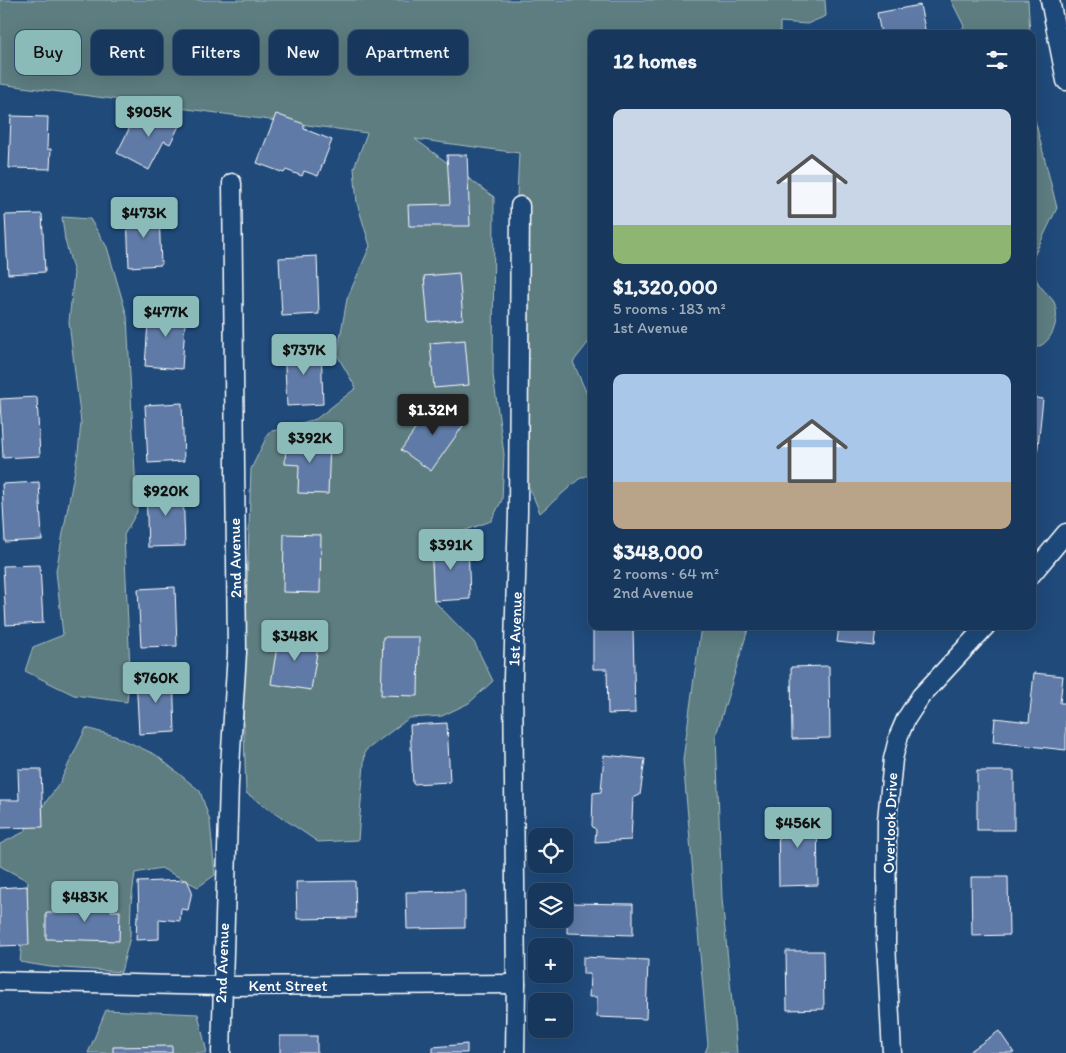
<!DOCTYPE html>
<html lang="en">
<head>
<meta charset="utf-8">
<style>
	:root { --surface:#17385c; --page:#244365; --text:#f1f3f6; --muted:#9eacbb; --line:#365272; --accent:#8bbbb9 }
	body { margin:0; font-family:Itim,sans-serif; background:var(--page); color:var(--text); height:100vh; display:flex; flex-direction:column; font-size:19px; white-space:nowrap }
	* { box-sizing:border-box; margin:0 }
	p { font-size:16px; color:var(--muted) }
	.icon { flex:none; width:28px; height:28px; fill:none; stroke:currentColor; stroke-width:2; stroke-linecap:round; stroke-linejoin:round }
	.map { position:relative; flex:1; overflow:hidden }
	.sheet { position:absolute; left:588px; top:30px; width:448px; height:600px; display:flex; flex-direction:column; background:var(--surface); border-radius:10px; box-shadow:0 5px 20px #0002,0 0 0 1px var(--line) }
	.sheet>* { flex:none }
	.hud { position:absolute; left:15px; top:30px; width:475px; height:45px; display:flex; gap:10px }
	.tools { position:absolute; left:528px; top:828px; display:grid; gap:10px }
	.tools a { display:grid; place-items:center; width:45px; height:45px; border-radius:10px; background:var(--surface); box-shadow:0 5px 20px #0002,0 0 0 1px var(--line); font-size:25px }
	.price { position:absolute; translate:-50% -42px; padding:0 11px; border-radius:5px; background:var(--accent); color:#111; font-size:16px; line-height:32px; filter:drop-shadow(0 1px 2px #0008) }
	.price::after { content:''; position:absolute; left:50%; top:30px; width:15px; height:11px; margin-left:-8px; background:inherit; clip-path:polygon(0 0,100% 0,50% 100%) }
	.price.active { background:#222; color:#fff }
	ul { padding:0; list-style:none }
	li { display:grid; align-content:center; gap:10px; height:265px; padding:0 25px }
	li span { display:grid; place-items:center; height:155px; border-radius:10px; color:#555 }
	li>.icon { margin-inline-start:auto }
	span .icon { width:90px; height:90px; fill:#fffc; stroke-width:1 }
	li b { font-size:21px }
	h2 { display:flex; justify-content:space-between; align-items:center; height:60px; padding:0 25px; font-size:21px }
	.tag { padding:0 18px; border-radius:10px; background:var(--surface); box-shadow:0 5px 20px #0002,0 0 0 1px var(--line); font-size:18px; line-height:45px }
	.tag.active { background:var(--accent); color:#111 }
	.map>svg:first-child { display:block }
	.green { fill:#5d7d81; stroke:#aebec0 }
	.building { fill:#5e7aa7; stroke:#fff }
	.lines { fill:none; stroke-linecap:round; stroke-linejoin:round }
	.street-casing { stroke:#fff; stroke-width:21 }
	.street { stroke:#1f4a7a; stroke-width:18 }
	.labels { text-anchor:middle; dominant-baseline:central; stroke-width:4; stroke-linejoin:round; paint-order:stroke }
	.street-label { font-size:16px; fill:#fff; stroke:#1f4a7a }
</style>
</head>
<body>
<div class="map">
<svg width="1066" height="1053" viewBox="0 0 1066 1053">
	<rect width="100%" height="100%" fill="#1f4a7a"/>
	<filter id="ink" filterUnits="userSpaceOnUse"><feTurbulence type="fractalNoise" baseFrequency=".02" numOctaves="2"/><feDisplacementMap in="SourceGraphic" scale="10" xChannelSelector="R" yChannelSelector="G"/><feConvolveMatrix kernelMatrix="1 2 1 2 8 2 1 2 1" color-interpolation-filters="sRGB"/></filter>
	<g filter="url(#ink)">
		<g class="green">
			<polygon points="0,0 825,0 826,16 807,24 780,22 780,34 591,34 591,339 573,362 591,403 591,474 579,479 540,513 531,491 518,471 520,220 517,195 519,153 415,139 494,197 493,375 504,454 502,500 491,521 431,543 434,601 474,642 493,681 469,703 442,716 409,718 365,751 358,840 318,842 246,793 243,702 251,469 269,432 316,419 356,388 337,355 347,299 370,246 357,203 354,168 367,133 0,84"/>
			<polygon points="951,0 1028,0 1030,34 959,34 964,26"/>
			<polygon points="1031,104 1057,208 1031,262"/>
			<polygon points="62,217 90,219 107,247 127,316 137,512 124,535 130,669 127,702 74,695 25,671 33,647 63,635 56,571 78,453 81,423 69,322 74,273 65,240"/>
			<path d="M1031,269C1034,275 1037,282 1041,287C1044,291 1051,297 1054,302C1061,318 1052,348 1031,348Z"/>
			<polygon points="701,626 749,626 716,735 722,899 737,1053 705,1053 708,1045 683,760"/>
			<polygon points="86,728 118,737 156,755 200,791 210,821 215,875 198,887 161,868 135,873 131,903 130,937 121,972 50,967 20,962 28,881 0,866 0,844 24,832 59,784"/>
			<polygon points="106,1010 198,1014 207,1053 88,1053"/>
		</g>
		<g class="building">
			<polygon points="920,5 926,34 881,34 877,13"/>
			<polygon points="162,107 183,118 170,144 164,141 149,170 117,153 135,117 152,126"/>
			<polygon points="276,114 304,124 304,129 332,140 318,176 304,171 302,176 286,170 284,173 257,163"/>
			<polygon points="11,116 48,117 47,149 51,149 50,169 9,168"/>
			<polygon points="447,155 467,155 470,226 409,226 408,205 450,204"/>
			<polygon points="159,212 161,265 129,267 127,213"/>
			<polygon points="42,214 45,272 8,274 5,215"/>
			<polygon points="317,256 319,314 282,316 279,258"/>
			<polygon points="459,273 463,319 428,322 424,276"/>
			<polygon points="149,308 186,310 182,369 145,366"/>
			<polygon points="465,340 469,385 434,388 430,343"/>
			<polygon points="321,346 323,404 287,406 284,348"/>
			<polygon points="37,397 40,456 3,458 0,399"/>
			<polygon points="1031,397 1043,399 1037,455 1031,454"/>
			<polygon points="434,402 465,423 431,471 401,450"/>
			<polygon points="182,403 184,461 148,463 145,405"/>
			<polygon points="286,439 330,441 328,494 298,493 299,465 285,464"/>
			<polygon points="39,482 42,540 5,542 2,484"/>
			<polygon points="183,488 185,546 148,547 146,489"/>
			<polygon points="284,534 321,535 320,593 283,592"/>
			<polygon points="468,541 470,599 434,601 431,542"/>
			<polygon points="40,565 43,623 6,625 3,566"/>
			<polygon points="175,587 177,646 141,647 138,589"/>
			<polygon points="839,626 876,626 874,646 837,642"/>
			<polygon points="633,629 635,713 608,714 607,669 593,669 593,631"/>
			<polygon points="279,634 319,640 311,690 271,684"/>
			<polygon points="383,637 419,637 418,696 381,695"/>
			<polygon points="829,666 830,738 792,739 791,667"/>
			<polygon points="1034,673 1063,676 1060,703 1066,703 1066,750 993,742 995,718 1029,722"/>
			<polygon points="173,674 175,732 139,734 136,676"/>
			<polygon points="447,723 450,782 413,784 410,725"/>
			<polygon points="604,755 645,759 640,795 633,798 631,840 595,842 596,830 592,826 593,793 601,792"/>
			<polygon points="18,769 41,769 43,827 0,828 0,800 19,800"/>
			<rect x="977" y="771" width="37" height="59"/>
			<polygon points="817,813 818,885 779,886 778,814"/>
			<polygon points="971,877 1008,877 1009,935 972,936"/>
			<polygon points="187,880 192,891 188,910 181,909 180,921 159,919 159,939 136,940 137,916 139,916 138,882"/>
			<polygon points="355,881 356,918 297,919 296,882"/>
			<polygon points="27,886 29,945 0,946 0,888"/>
			<polygon points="465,891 465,928 407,929 406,892"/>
			<polygon points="71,902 111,903 111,911 120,911 119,941 46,939 46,913 71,913"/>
			<polygon points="567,903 633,904 633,935 567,933"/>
			<polygon points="786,951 823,951 824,1009 787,1010"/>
			<polygon points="583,957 648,960 646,1019 597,1017 597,997 589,997 590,974 583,974"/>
			<polygon points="999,1031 1014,1053 969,1053 969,1052"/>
			<rect x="280" y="1036" width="37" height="17"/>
			<polygon points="467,1044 467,1053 433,1053 433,1047"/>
			<polygon points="172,1046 172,1053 113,1053 113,1047"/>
		</g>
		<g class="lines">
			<defs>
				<g id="street">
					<polyline points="1050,0 1066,81"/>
					<polyline points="1031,575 1066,533"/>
					<polyline points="0,981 221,986 516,984"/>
					<polyline points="221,1053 229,783 237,652 232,183"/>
					<polyline points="515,1053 516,984 513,678 518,512 520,206"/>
					<polyline points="892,1053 886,943 887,820 893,759 899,735 906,719 921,696 986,626"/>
				</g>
			</defs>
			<use href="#street" class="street-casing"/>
			<use href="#street" class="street"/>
		</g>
	</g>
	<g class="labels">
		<g class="street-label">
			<text transform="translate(235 558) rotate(-91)">2nd Avenue</text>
			<text transform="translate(515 629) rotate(-88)">1st Avenue</text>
			<text transform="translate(890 823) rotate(-88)">Overlook Drive</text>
			<text transform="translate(222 963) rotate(-88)">2nd Avenue</text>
			<text x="288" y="985">Kent Street</text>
		</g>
	</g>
</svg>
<div class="tools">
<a><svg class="icon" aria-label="locate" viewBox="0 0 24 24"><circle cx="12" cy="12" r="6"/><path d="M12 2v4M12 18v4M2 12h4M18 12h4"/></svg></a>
<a><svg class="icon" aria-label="layers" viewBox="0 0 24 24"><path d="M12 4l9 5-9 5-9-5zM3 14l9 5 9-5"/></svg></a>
<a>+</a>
<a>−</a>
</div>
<b class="price" style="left:149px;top:138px">$905K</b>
<b class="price" style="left:144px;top:239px">$473K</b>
<b class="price" style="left:166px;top:338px">$477K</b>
<b class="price" style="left:304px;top:376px">$737K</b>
<b class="price active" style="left:433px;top:436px">$1.32M</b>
<b class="price" style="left:310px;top:464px">$392K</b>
<b class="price" style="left:166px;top:517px">$920K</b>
<b class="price" style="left:451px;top:571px">$391K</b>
<b class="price" style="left:295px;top:662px">$348K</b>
<b class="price" style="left:156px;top:704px">$760K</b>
<b class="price" style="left:798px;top:849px">$456K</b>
<b class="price" style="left:85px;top:923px">$483K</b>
<div class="hud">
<a class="tag active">Buy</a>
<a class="tag">Rent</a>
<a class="tag">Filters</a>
<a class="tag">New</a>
<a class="tag">Apartment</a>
</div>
<section class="sheet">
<h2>12 homes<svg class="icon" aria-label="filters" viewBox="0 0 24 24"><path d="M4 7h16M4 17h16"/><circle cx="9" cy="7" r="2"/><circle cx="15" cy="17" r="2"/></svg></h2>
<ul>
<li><span style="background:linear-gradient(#c9d6e8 75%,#8fb573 0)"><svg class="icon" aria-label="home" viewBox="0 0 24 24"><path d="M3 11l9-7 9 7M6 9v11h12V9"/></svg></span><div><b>$1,320,000</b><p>5 rooms · 183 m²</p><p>1st Avenue</p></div></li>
<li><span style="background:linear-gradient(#a9c7e8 70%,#b9a48a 0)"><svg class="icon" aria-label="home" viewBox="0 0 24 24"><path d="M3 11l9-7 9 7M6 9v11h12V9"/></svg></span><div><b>$348,000</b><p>2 rooms · 64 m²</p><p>2nd Avenue</p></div></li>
</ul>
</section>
</div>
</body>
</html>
